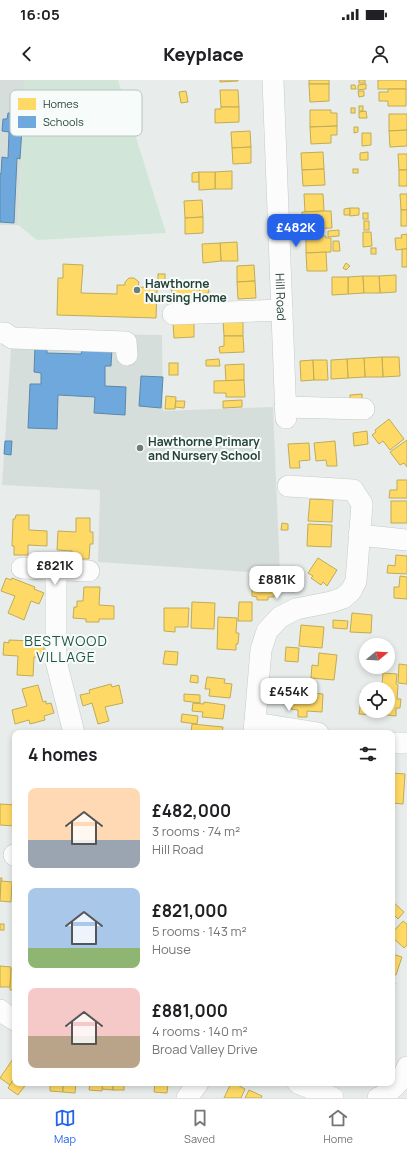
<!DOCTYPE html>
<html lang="en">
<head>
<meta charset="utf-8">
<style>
	:root { --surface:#fff; --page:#f2f2f2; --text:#202124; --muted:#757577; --line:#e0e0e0; --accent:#2563eb }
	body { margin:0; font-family:Manrope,sans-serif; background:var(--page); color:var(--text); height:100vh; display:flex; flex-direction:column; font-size:15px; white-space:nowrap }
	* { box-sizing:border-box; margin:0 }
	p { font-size:13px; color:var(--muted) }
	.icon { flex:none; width:22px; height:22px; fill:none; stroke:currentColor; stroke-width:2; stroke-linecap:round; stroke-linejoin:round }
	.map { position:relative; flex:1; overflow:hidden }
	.side { position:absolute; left:12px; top:650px; width:383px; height:356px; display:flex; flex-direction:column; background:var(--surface); border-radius:8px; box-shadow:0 2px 6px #0003 }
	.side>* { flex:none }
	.needle { width:26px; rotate:72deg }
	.tools { position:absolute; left:359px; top:558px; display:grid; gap:8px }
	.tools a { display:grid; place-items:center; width:36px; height:36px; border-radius:50%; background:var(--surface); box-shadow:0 2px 6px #0003; font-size:20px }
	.price { position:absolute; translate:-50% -34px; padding:0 9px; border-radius:8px; background:#fff; color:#222; font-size:13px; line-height:26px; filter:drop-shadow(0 1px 2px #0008) }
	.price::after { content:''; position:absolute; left:50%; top:24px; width:12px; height:9px; margin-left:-6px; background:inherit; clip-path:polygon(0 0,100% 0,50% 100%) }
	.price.active { background:var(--accent); color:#fff }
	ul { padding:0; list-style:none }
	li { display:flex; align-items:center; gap:12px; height:100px; padding:0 16px }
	li span { display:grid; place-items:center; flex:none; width:112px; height:80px; border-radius:8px; color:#555 }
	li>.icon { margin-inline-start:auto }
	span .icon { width:48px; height:48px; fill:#fffc; stroke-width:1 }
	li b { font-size:17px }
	h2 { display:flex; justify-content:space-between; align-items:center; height:48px; padding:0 16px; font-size:17px }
	.status { display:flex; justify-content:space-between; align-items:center; height:28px; padding:0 20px; background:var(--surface); direction:ltr }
	.status svg { height:11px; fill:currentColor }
	header { display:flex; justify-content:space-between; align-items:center; height:52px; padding:0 16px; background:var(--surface); font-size:18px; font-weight:800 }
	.menu { display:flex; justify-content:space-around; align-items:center; height:56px; border-top:1px solid var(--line); background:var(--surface); font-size:11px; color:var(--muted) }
	.menu a { display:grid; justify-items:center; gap:2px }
	.menu .active { color:var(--accent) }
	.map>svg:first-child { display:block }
	.built { fill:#d6dedb }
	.green { fill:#d1e6d8 }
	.homes { fill:#ffd966; stroke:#bdac59 }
	.schools { fill:#6fa8dc; stroke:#5889ab }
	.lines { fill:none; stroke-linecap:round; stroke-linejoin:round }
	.minor-casing { stroke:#c5cac8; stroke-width:22 }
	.minor { stroke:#fcfcfc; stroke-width:21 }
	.poi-dot { fill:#697e78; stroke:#f7fbf9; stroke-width:1.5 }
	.labels { text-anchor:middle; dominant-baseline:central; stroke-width:4; stroke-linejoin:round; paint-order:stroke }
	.poi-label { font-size:12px; font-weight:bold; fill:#24423a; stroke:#f7fbf9; text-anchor:start }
	.street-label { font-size:12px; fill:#24423a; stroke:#f7fbf9 }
	.quarter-label { font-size:14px; letter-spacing:1px; fill:#1f5548; stroke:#f7fbf9 }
	.key { fill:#f7fbf9; stroke:#b8c4c0; stroke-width:1 }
	.key-label { font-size:11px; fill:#24423a }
</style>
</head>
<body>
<div class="status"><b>16:05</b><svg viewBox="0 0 49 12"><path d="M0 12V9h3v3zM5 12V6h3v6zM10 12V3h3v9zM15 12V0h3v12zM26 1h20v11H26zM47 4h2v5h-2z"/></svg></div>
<header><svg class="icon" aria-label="back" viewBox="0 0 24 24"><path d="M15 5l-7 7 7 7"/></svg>Keyplace<svg class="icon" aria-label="person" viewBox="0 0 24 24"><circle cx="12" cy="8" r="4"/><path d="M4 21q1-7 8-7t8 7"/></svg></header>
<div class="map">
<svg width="407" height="1018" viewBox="0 0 407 1018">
	<rect width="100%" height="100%" fill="#e8edeb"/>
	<g class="built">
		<polygon points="0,0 25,0 18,145 0,145"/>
		<polygon points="12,253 162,255 163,331 273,327 280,494 98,482 100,410 2,405"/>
	</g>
	<polygon class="green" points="25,0 118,0 166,153 37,160 18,145"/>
	<g class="homes">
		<polygon points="220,0 238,0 238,1 220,2"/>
		<rect x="309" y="0" width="20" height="4"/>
		<rect x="359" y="0" width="6" height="3"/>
		<rect x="378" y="0" width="28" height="9"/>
		<polygon points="309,4 329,4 329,21 310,22"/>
		<polygon points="366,4 366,9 358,10 358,5"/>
		<polygon points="351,5 355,5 356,9 351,9"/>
		<polygon points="388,9 406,9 406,26 388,26 388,21 379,21 379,12 388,12"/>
		<polygon points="220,10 238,10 239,27 221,27"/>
		<polygon points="186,11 188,22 181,23 179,12"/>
		<polygon points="358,11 364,11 364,16 359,17"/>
		<rect x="359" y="26" width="4" height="5"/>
		<polygon points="221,27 239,27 239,42 215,43 215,29 221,29"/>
		<rect x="351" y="28" width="4" height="5"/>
		<polygon points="310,30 331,30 331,33 337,33 337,46 310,47"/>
		<polygon points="366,31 367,38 359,38 359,32"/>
		<polygon points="389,34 407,34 407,50 389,51"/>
		<polygon points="337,46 337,55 331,55 331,63 311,64 310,47"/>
		<polygon points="354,47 358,47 358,52 354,53"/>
		<polygon points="407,50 407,66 390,67 389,51"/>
		<polygon points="250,51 251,67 232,68 231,52"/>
		<polygon points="362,53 371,53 371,65 362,66"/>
		<polygon points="251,67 251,83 233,84 232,68"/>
		<polygon points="323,72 324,89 302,90 301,73"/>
		<polygon points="368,72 368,80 360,80 360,73"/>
		<polygon points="398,74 407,74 407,90 399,90"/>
		<polygon points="324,89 325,105 303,106 302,90"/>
		<rect x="353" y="89" width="5" height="4"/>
		<rect x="399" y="90" width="8" height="16"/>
		<polygon points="232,91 232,109 215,109 215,92"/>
		<polygon points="199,92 199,102 192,102 192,93"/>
		<polygon points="199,92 215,92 215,109 199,110"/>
		<polygon points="304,114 323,114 324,131 305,132"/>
		<polygon points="400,114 407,114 407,130 401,130"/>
		<polygon points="202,120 203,137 185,138 184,121"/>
		<polygon points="350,128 350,135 344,135 344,129"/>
		<polygon points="350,128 359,128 359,135 350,136"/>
		<rect x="401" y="130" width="6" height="16"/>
		<polygon points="324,131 331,131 332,148 303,149 302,132"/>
		<rect x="363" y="133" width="5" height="6"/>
		<polygon points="203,137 203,153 185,154 185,138"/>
		<rect x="364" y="141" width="5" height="9"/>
		<polygon points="339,150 339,156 328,157 328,151"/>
		<polygon points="363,152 371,152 372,166 363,167"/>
		<polygon points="407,154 407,169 396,170 395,158 402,158 401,155"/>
		<polygon points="306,156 326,156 326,158 331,158 331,172 306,173"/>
		<polygon points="333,161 339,161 340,171 333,171"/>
		<polygon points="237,162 238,181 221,181 220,163"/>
		<polygon points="220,163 221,181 203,183 202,164"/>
		<rect x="371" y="168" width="5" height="6"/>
		<rect x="402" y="169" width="5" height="18"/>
		<polygon points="326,172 327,191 307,191 306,173"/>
		<polygon points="346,183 350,186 346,190 343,188"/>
		<polygon points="63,184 83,185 81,213 117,214 117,205 125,205 125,202 129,198 134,198 139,202 138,207 157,208 156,238 57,235 58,198 63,198"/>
		<polygon points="254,185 255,201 237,202 237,186"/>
		<rect x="158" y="194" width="7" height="9"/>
		<polygon points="396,195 396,212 380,213 379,196"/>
		<polygon points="363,196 364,213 348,214 348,197"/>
		<polygon points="363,196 379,196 380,213 364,213"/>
		<polygon points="332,197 348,197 348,214 332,215"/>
		<polygon points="255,201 256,218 238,219 237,202"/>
		<polygon points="199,203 200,217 172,219 171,205"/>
		<polygon points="199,204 208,204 209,213 200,214"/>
		<polygon points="243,239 243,256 224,256 223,240"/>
		<polygon points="194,242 194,257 174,258 173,243"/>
		<polygon points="224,256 243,256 244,272 220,273 219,267 224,266"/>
		<polygon points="382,277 399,277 400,296 383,297"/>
		<polygon points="382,277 383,297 365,297 364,278"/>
		<polygon points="364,278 365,297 348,298 347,279"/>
		<polygon points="219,279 220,286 206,286 206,280"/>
		<polygon points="347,279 348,298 331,299 331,280"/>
		<polygon points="313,280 314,300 301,301 300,281"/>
		<polygon points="313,280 327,280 328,300 314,300"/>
		<rect x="169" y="283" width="9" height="12"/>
		<polygon points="244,284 244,300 226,301 225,285"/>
		<polygon points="244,300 245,317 226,317 226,313 214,313 214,301"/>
		<polygon points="362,314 362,322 350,322 350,315"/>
		<polygon points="166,316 176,317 175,329 165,329"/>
		<polygon points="242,320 242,327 223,328 223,321"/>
		<polygon points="176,321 185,321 184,328 175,327"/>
		<polygon points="389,339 404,359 390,370 383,361 379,364 372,355 376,352 375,350"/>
		<polygon points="367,351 368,364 354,366 353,353"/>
		<polygon points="407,360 407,387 404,383 400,385 390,372"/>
		<polygon points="335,361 337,386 327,386 326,380 316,381 314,363"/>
		<polygon points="309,363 310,380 299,381 300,388 290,388 288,364"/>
		<polygon points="397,400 407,400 407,418 389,418 390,410 397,410"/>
		<polygon points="310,419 333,420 332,442 308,441"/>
		<rect x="391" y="421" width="16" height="22"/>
		<polygon points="16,435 29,435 29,450 47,451 47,466 28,465 28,475 14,475 14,466 12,466 13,439 15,439"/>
		<polygon points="76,438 90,438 90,452 93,452 93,464 90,464 89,479 77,479 77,476 72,476 72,471 57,470 58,451 76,452"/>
		<polygon points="282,443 288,444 288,450 281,450"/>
		<polygon points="308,444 332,445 331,467 307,466"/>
		<polygon points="396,475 407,476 407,494 387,493 388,485 395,486"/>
		<polygon points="318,478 337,490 327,506 323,502 321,505 311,498 313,496 308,493"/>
		<polygon points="292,486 303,494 297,504 285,496"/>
		<polygon points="400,496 407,497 407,519 394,518 394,507 399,507"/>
		<polygon points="6,498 11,500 12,498 35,507 34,509 44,513 39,524 31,521 24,540 8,533 15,516 1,511"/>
		<polygon points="252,500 275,501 274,517 268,517 268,520 257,520 257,517 252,516"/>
		<polygon points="84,507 100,507 99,525 114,526 114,539 99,539 99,542 86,542 86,539 73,538 74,527 77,527 77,521 83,521"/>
		<polygon points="192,522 215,523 214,549 191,548"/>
		<polygon points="239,522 252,522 252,541 238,541"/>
		<polygon points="164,528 189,528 188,547 175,547 175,552 164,551"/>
		<polygon points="352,533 372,535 371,553 350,552"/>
		<polygon points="218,537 237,538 236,553 239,553 238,564 236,564 236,570 217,569"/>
		<polygon points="333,540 348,541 347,549 333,548"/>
		<polygon points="301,545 324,547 322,568 299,566"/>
		<polygon points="9,560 33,561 33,564 44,565 44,577 34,577 33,596 17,595 18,576 3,575 4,562 9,563"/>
		<polygon points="286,567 299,568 298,582 285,581"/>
		<polygon points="165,571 178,572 177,585 163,584"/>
		<polygon points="319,573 337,575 334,600 311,598 312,585 318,586"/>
		<polygon points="399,584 407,585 407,604 398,603"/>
		<polygon points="383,593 397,594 396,604 398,605 397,619 401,619 400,628 396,628 396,636 378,634 378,631 388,631 388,609 380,609 380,603 382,604"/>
		<polygon points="191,595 198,596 198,603 190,602"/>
		<polygon points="207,597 225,599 224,603 232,604 230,618 209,616 210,609 205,609"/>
		<polygon points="111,604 112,607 119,605 123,623 105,627 109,641 98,644 92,623 83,626 80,615 90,613 89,610"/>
		<polygon points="38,605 43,622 46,621 46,624 51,623 54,633 44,636 45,640 30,644 29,640 15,644 12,630 27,626 22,609"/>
		<polygon points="292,611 323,614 322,632 307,631 307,637 298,637 298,630 291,629"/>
		<rect x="361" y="612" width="5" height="8"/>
		<polygon points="184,614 200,615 200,623 184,621"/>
		<polygon points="361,620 366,620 366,631 373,631 373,635 359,634"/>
		<polygon points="204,622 225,625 223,639 202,637 203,632 192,631 193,623 204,624"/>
		<polygon points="182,634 198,636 197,644 181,642"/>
		<polygon points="192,644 223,647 222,653 191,653"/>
		<polygon points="41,651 41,653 25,653"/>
		<polygon points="392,693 405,694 403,724 392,723"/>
		<polygon points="0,724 15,725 15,746 0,745"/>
		<polygon points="0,798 2,798 0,819"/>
		<polygon points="1,801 12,802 11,822 0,821"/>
		<polygon points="392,821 404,832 398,839 392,833"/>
		<polygon points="403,841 407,844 407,865 404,868 392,857 392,853"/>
		<rect x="0" y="844" width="4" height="6"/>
		<polygon points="392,874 402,877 396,895 392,894"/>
		<polygon points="0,886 11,887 10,907 0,907"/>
		<polygon points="11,889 15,890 15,910 10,910"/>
		<polygon points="392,903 395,903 392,917"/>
		<polygon points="15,976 15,997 10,1005 0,998"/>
		<polygon points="15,997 15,1003 27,1003 18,1015 8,1008"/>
		<polygon points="50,1003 63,1003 63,1012 50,1011"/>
		<polygon points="63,1003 76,1003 75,1013 63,1012"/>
		<polygon points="90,1003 103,1003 102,1011 89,1010"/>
		<polygon points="103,1003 113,1003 113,1010 102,1009"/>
		<rect x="113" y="1003" width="11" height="7"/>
		<polygon points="155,1003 168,1003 167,1013 154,1012"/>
		<polygon points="231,1003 234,1003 245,1009 241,1018 224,1018"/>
		<polygon points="249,1010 262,1016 261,1018 245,1018"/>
	</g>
	<g class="schools">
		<polygon points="8,33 23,34 20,79 17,78 14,143 0,142 0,93 1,94 2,77 8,78 9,52 2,51 3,39 7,39"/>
		<polygon points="35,267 47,267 47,273 81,274 82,270 112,268 111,286 105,286 105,306 126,307 125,335 94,333 95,317 58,315 57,349 28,348 30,304 41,304 41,293 34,292"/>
		<polygon points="141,296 163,297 161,328 139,326"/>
		<polygon points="5,361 12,361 11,375 4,374"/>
	</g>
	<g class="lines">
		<defs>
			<g id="minor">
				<path id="s1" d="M273,0L286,338"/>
				<polyline points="173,234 282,230"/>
				<polyline points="0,253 5,253 12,258 126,262 127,275"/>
				<polyline points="285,327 364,329"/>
				<polyline points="359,455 407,460"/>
				<polyline points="22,488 89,491"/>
				<polyline points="56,490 56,581 74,653"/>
				<polyline points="255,643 318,653"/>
				<polyline points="254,653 261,570 267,551 280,537 296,529 331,522 343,518 351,511 356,501 362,424 353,410 288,406"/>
				<polyline points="392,663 407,663"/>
				<polyline points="14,775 15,775"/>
				<polyline points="0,930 5,934 15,940"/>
				<polyline points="298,1003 333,1018"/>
				<polyline points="187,1018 198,1003"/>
				<path d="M378,1018C390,1013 403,1000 407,987"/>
			</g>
		</defs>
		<use href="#minor" class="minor-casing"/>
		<use href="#minor" class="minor"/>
	</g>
	<g class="poi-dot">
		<circle cx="137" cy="210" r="4"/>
		<circle cx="140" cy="368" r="4"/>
	</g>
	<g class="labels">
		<g class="poi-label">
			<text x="145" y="203">Hawthorne<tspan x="145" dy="14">Nursing Home</tspan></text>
			<text x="148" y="361">Hawthorne Primary<tspan x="148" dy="14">and Nursery School</tspan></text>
		</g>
		<g class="street-label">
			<text stroke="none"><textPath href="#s1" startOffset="217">Hill Road</textPath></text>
		</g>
		<g class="quarter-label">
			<text x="66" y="560">BESTWOOD<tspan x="66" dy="16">VILLAGE</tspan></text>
		</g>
	</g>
	<rect x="10" y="10" width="132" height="46" rx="6" class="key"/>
	<rect x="18" y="18" width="18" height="12" fill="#ffd966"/>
	<rect x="18" y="36" width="18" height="12" fill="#6fa8dc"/>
	<g class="key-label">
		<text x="43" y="28">Homes</text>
		<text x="43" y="46">Schools</text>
	</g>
</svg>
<div class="tools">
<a><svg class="needle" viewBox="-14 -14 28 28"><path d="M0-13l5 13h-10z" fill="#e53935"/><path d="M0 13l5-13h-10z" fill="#757577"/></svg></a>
<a><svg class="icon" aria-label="locate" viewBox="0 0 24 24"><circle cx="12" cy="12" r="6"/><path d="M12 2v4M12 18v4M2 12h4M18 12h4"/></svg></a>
</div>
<b class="price active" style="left:296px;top:168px">£482K</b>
<b class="price" style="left:55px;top:506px">£821K</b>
<b class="price" style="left:277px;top:520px">£881K</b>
<b class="price" style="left:289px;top:632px">£454K</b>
<section class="side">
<h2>4 homes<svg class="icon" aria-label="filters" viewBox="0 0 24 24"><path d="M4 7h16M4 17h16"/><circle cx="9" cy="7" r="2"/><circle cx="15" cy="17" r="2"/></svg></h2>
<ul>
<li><span style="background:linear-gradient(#ffd9b3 65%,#9aa5b1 0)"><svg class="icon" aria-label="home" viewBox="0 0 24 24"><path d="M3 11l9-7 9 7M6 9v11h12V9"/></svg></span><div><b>£482,000</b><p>3 rooms · 74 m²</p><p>Hill Road</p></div></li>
<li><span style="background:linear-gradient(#a9c7e8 75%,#8fb573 0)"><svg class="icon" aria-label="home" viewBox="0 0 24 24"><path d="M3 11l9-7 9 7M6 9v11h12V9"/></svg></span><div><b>£821,000</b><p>5 rooms · 143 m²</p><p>House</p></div></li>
<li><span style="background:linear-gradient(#f6c9c9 60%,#b9a48a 0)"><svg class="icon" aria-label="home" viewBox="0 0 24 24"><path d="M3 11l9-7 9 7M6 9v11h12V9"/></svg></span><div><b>£881,000</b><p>4 rooms · 140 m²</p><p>Broad Valley Drive</p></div></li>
</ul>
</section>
</div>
<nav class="menu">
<a class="active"><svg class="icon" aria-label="map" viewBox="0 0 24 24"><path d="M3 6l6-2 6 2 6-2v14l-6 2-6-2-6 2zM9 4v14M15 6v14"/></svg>Map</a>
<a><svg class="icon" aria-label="saved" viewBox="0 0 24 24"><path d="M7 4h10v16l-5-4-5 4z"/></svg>Saved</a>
<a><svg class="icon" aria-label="home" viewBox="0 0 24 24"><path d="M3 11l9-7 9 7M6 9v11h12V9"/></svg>Home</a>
</nav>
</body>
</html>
